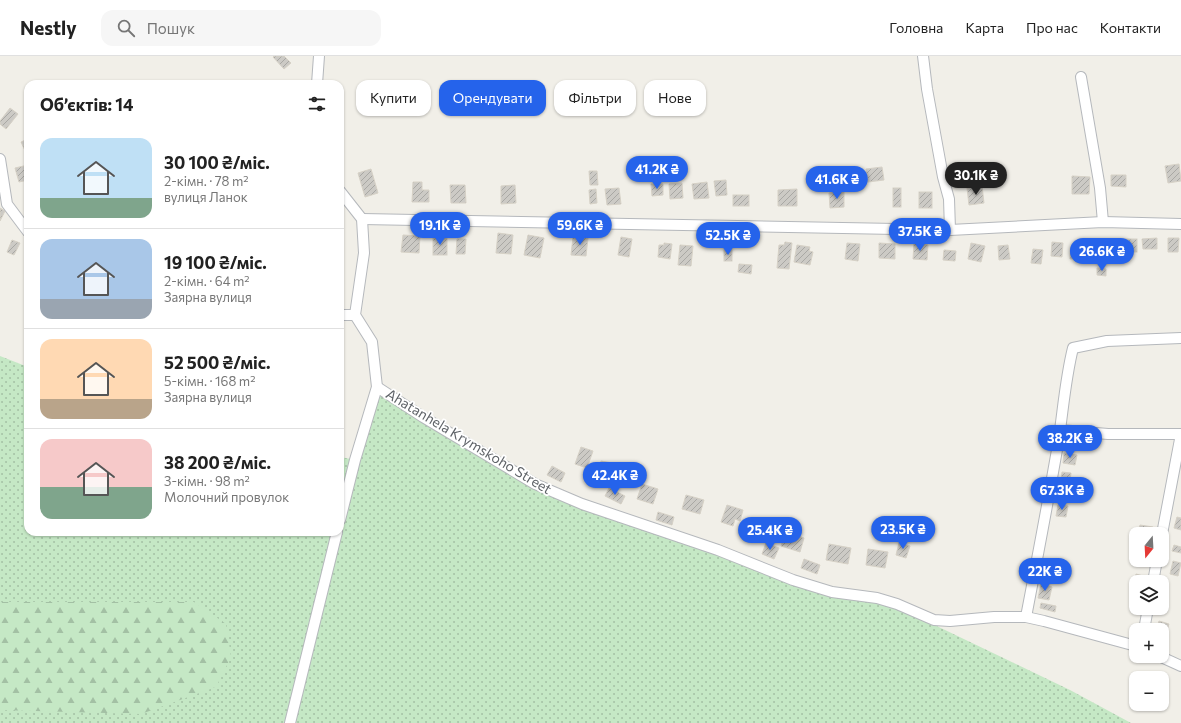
<!DOCTYPE html>
<html lang="uk">
<head>
<meta charset="utf-8">
<style>
	:root { --surface:#fff; --page:#f6f6f6; --text:#222; --muted:#767676; --line:#e0e0e0; --accent:#2563eb }
	body { margin:0; font-family:Commissioner,sans-serif; background:var(--page); color:var(--text); height:100vh; display:flex; flex-direction:column; font-size:15px; white-space:nowrap }
	* { box-sizing:border-box; margin:0 }
	p { font-size:13px; color:var(--muted) }
	.icon { flex:none; width:22px; height:22px; fill:none; stroke:currentColor; stroke-width:2; stroke-linecap:round; stroke-linejoin:round }
	.map { position:relative; flex:1; overflow:hidden }
	.details { position:absolute; left:24px; top:24px; width:320px; height:456px; display:flex; flex-direction:column; background:var(--surface); border-radius:12px; box-shadow:0 1px 3px #0004 }
	.details>* { flex:none }
	.hud { position:absolute; left:356px; top:24px; width:380px; height:36px; display:flex; gap:8px }
	.needle { width:26px; rotate:198deg }
	.buttons { position:absolute; left:1129px; top:471px; display:grid; gap:8px }
	.buttons a { display:grid; place-items:center; width:40px; height:40px; border-radius:8px; background:var(--surface); box-shadow:0 1px 3px #0004; font-size:20px }
	.price { position:absolute; translate:-50% -34px; padding:0 9px; border-radius:14px; background:var(--accent); color:#fff; font-size:13px; line-height:26px; filter:drop-shadow(0 1px 2px #0008) }
	.price::after { content:''; position:absolute; left:50%; top:24px; width:12px; height:9px; margin-left:-6px; background:inherit; clip-path:polygon(0 0,100% 0,50% 100%) }
	.price.current { background:#222; color:#fff }
	ul { padding:0; list-style:none }
	li { display:flex; align-items:center; gap:12px; height:100px; padding:0 16px }
	li+li { border-top:1px solid var(--line) }
	li span { display:grid; place-items:center; flex:none; width:112px; height:80px; border-radius:12px; color:#555 }
	li>.icon { margin-inline-start:auto }
	span .icon { width:48px; height:48px; fill:#fffc; stroke-width:1 }
	li b { font-size:17px }
	h2 { display:flex; justify-content:space-between; align-items:center; height:48px; padding:0 16px; font-size:17px }
	.pill { padding:0 14px; border-radius:12px; background:var(--surface); box-shadow:0 1px 3px #0004; font-size:14px; line-height:36px }
	.pill.current { background:var(--accent); color:#fff }
	header { display:flex; align-items:center; gap:24px; box-sizing:border-box; height:56px; padding:0 20px; background:var(--surface); border-bottom:1px solid var(--line) }
	header strong { font-size:19px }
	nav { display:flex; gap:22px; margin-inline-start:auto; font-size:14px }
	.search { width:280px; height:36px; background:var(--page); display:flex; align-items:center; gap:10px; box-sizing:border-box; padding:0 14px; border-radius:12px; color:var(--muted); font-size:15px }
	.map>svg:first-child { display:block }
	.grass { fill:url(#grass-dots) }
	.forest { fill:url(#forest-firs) }
	.building { fill:url(#building-hatch); stroke:#d6d1c6 }
	.lines { fill:none; stroke-linecap:round; stroke-linejoin:round }
	.minor-casing { stroke:#b5b8bc; stroke-width:12 }
	.minor { stroke:#fff; stroke-width:10 }
	.labels { text-anchor:middle; dominant-baseline:central; stroke-width:3.5; stroke-linejoin:round; paint-order:stroke }
	.street-label { font-size:14px; fill:#5f6368; stroke:#fff }
</style>
</head>
<body>
<header>
<strong>Nestly</strong>
<div class="search"><svg class="icon" aria-label="search" viewBox="0 0 24 24"><circle cx="10" cy="10" r="6"/><path d="M15 15l6 6"/></svg>Пошук</div>
<nav><a>Головна</a><a>Карта</a><a>Про нас</a><a>Контакти</a></nav>
</header>
<div class="map">
<svg width="1181" height="667" viewBox="0 0 1181 667">
	<defs>
		<pattern id="grass-dots" width="8" height="8" patternUnits="userSpaceOnUse"><rect width="8" height="8" fill="#c5e8c5"/><path d="M2 2h.1M6 6h.1" fill="none" stroke="#a3c0a4" stroke-width="1.8" stroke-linecap="round"/></pattern>
		<pattern id="forest-firs" width="22" height="20" patternUnits="userSpaceOnUse"><rect width="22" height="20" fill="#c5e8c5"/><path d="M5 1l3.5 6h-7zM16 11l3.5 6h-7z" fill="#a3c0a4"/></pattern>
		<pattern id="building-hatch" width="6" height="6" patternUnits="userSpaceOnUse"><rect width="6" height="6" fill="#cccac5"/><path d="M-1 1l2-2M0 6l6-6M5 7l2-2" fill="none" stroke="#a9a8a4"/></pattern>
	</defs>
	<rect width="100%" height="100%" fill="#f1efe8"/>
	<g class="grass">
		<polygon points="0,300 28,311 28,476 333,476 285,667 0,667"/>
		<polygon points="380,337 534,430 717,497 895,550 1070,634 1131,667 295,667 360,405"/>
		<polygon points="340,401 351,403 340,447"/>
	</g>
	<polygon class="forest" points="0,546 194,546 226,568 231,601 216,631 141,658 0,654"/>
	<g class="building">
		<polygon points="274,0 284,0 291,7 284,13 273,1"/>
		<polygon points="10,52 18,58 6,73 0,68 0,65"/>
		<polygon points="28,83 28,99 27,99 21,86"/>
		<polygon points="1179,108 1181,125 1168,127 1165,110"/>
		<polygon points="28,109 28,124 19,126 15,112"/>
		<polygon points="882,111 884,124 868,126 866,113"/>
		<polygon points="371,113 378,137 365,141 358,117"/>
		<polygon points="589,115 597,115 598,129 590,129"/>
		<polygon points="1111,119 1126,119 1126,131 1111,130"/>
		<polygon points="1072,120 1090,121 1089,138 1072,138"/>
		<polygon points="726,124 727,139 716,140 714,125"/>
		<polygon points="413,126 422,126 422,134 429,134 429,146 412,146"/>
		<polygon points="707,126 709,142 694,143 692,128"/>
		<polygon points="682,127 683,142 670,143 669,128"/>
		<polygon points="651,128 663,128 663,139 652,140"/>
		<polygon points="450,129 465,129 466,147 451,147"/>
		<polygon points="515,129 516,147 501,148 501,130"/>
		<polygon points="982,130 984,147 969,149 967,132"/>
		<polygon points="619,132 621,148 607,149 605,133"/>
		<rect x="893" y="132" width="8" height="19"/>
		<polygon points="596,133 597,147 590,148 589,134"/>
		<polygon points="797,133 797,150 778,150 778,134"/>
		<polygon points="844,136 844,151 830,152 829,137"/>
		<rect x="919" y="136" width="13" height="16"/>
		<rect x="733" y="139" width="16" height="11"/>
		<polygon points="0,152 5,155 0,165"/>
		<polygon points="498,177 513,179 511,198 496,197"/>
		<polygon points="403,179 420,180 419,197 401,196"/>
		<polygon points="528,179 544,182 540,202 524,199"/>
		<polygon points="573,181 588,182 586,200 571,199"/>
		<polygon points="621,181 632,183 629,201 618,199"/>
		<rect x="433" y="182" width="14" height="17"/>
		<polygon points="1157,182 1157,193 1143,193 1142,183"/>
		<polygon points="1168,182 1179,182 1178,196 1168,196"/>
		<polygon points="457,183 466,183 465,198 456,198"/>
		<rect x="1125" y="183" width="12" height="13"/>
		<polygon points="12,184 20,187 14,199 7,196"/>
		<polygon points="785,186 792,187 789,213 777,212 779,189 784,189"/>
		<polygon points="1052,186 1063,187 1062,201 1051,200"/>
		<polygon points="664,187 672,188 670,203 658,201 659,189 664,189"/>
		<polygon points="847,187 860,188 858,205 845,203"/>
		<polygon points="879,187 895,188 895,203 879,202"/>
		<polygon points="914,187 928,189 927,204 913,203"/>
		<polygon points="971,187 985,190 981,206 968,203"/>
		<polygon points="680,189 693,190 691,210 678,209"/>
		<polygon points="797,189 810,191 809,195 813,196 810,209 794,206"/>
		<polygon points="1008,189 1010,203 999,204 998,190"/>
		<polygon points="1071,191 1079,192 1078,203 1070,203"/>
		<polygon points="1033,193 1043,194 1041,208 1031,207"/>
		<rect x="724" y="194" width="8" height="11"/>
		<polygon points="944,194 956,195 955,205 943,204"/>
		<polygon points="739,208 752,209 751,218 738,216"/>
		<polygon points="1097,212 1106,213 1106,220 1097,219"/>
		<polygon points="581,391 593,395 587,412 575,408"/>
		<polygon points="1064,397 1077,399 1075,409 1063,407"/>
		<polygon points="601,405 612,407 609,420 599,418"/>
		<polygon points="552,410 565,417 561,426 547,419"/>
		<polygon points="1062,416 1071,417 1070,425 1061,424"/>
		<polygon points="642,428 658,433 653,448 637,443"/>
		<polygon points="1060,431 1070,432 1069,442 1059,441"/>
		<polygon points="609,432 625,440 621,448 605,440"/>
		<polygon points="686,439 704,444 700,458 682,453"/>
		<polygon points="727,449 743,454 740,465 735,463 733,470 721,466"/>
		<polygon points="1058,449 1068,450 1066,461 1056,460"/>
		<polygon points="658,456 674,461 672,469 656,464"/>
		<polygon points="1177,461 1181,462 1181,474 1174,472"/>
		<polygon points="1140,469 1153,471 1152,478 1138,478"/>
		<polygon points="786,476 804,482 800,496 781,490"/>
		<polygon points="766,487 779,492 774,503 762,498"/>
		<polygon points="899,487 910,490 906,502 896,499"/>
		<polygon points="829,488 851,492 848,508 826,504"/>
		<polygon points="1174,489 1181,491 1181,497 1172,495"/>
		<polygon points="868,493 888,496 885,512 866,509"/>
		<polygon points="804,503 820,509 817,518 801,512"/>
		<polygon points="1173,505 1181,507 1178,520 1170,518"/>
		<polygon points="1136,518 1150,522 1149,526 1136,526 1136,530 1134,530"/>
		<polygon points="1041,528 1052,531 1049,544 1038,542"/>
		<polygon points="1133,545 1136,546 1136,552 1139,552 1137,556 1131,554"/>
		<polygon points="1041,547 1056,550 1055,556 1040,552"/>
		<polygon points="1159,565 1169,568 1167,574 1157,571"/>
	</g>
	<g class="lines">
		<defs>
			<g id="minor">
				<polyline points="923,0 927,33 943,121 949,143 950,174"/>
				<polyline points="1081,21 1100,132 1103,166"/>
				<polyline points="317,28 319,0"/>
				<polyline points="0,103 7,148 28,176"/>
				<polyline points="340,135 362,163 364,197 355,259 372,286 377,331 355,404 340,464"/>
				<polyline points="362,163 950,174 1103,166 1181,168"/>
				<polyline points="340,259 355,259"/>
				<polyline points="377,331 423,361 535,428 582,448 718,494 793,524 832,536 877,542 897,548 934,564 950,565 994,561 1026,561 1044,565 1136,590"/>
				<polyline points="1060,374 1108,378 1181,378"/>
				<polyline points="1162,478 1181,378"/>
				<polyline points="1153,526 1157,504"/>
				<path d="M1026,561C1037,504 1048,446 1058,388C1063,356 1065,324 1073,292L1107,285L1181,282"/>
				<polyline points="1144,574 1148,552"/>
				<polyline points="1159,600 1181,610"/>
				<polyline points="290,667 337,476"/>
			</g>
		</defs>
		<use href="#minor" class="minor-casing"/>
		<use href="#minor" class="minor"/>
	</g>
	<g class="labels">
		<g class="street-label">
			<text transform="translate(469 385) rotate(31)">Ahatanhela Krymskoho Street</text>
		</g>
	</g>
</svg>
<div class="buttons">
<a><svg class="needle" viewBox="-14 -14 28 28"><path d="M0-13l5 13h-10z" fill="#e53935"/><path d="M0 13l5-13h-10z" fill="#767676"/></svg></a>
<a><svg class="icon" aria-label="layers" viewBox="0 0 24 24"><path d="M12 4l9 5-9 5-9-5zM3 14l9 5 9-5"/></svg></a>
<a>+</a>
<a>−</a>
</div>
<b class="price" style="left:657px;top:134px">41.2K ₴</b>
<b class="price current" style="left:976px;top:140px">30.1K ₴</b>
<b class="price" style="left:837px;top:144px">41.6K ₴</b>
<b class="price" style="left:440px;top:190px">19.1K ₴</b>
<b class="price" style="left:580px;top:190px">59.6K ₴</b>
<b class="price" style="left:920px;top:196px">37.5K ₴</b>
<b class="price" style="left:728px;top:200px">52.5K ₴</b>
<b class="price" style="left:1102px;top:216px">26.6K ₴</b>
<b class="price" style="left:1070px;top:403px">38.2K ₴</b>
<b class="price" style="left:615px;top:440px">42.4K ₴</b>
<b class="price" style="left:1062px;top:455px">67.3K ₴</b>
<b class="price" style="left:903px;top:494px">23.5K ₴</b>
<b class="price" style="left:770px;top:495px">25.4K ₴</b>
<b class="price" style="left:1045px;top:536px">22K ₴</b>
<div class="hud">
<a class="pill">Купити</a>
<a class="pill current">Орендувати</a>
<a class="pill">Фільтри</a>
<a class="pill">Нове</a>
</div>
<section class="details">
<h2>Об’єктів: 14<svg class="icon" aria-label="filters" viewBox="0 0 24 24"><path d="M4 7h16M4 17h16"/><circle cx="9" cy="7" r="2"/><circle cx="15" cy="17" r="2"/></svg></h2>
<ul>
<li><span style="background:linear-gradient(#bfe0f5 75%,#7fa58c 0)"><svg class="icon" aria-label="home" viewBox="0 0 24 24"><path d="M3 11l9-7 9 7M6 9v11h12V9"/></svg></span><div><b>30 100 ₴/міс.</b><p>2-кімн. · 78 m²</p><p>вулиця Ланок</p></div></li>
<li><span style="background:linear-gradient(#a9c7e8 75%,#9aa5b1 0)"><svg class="icon" aria-label="home" viewBox="0 0 24 24"><path d="M3 11l9-7 9 7M6 9v11h12V9"/></svg></span><div><b>19 100 ₴/міс.</b><p>2-кімн. · 64 m²</p><p>Заярна вулиця</p></div></li>
<li><span style="background:linear-gradient(#ffd9b3 75%,#b9a48a 0)"><svg class="icon" aria-label="home" viewBox="0 0 24 24"><path d="M3 11l9-7 9 7M6 9v11h12V9"/></svg></span><div><b>52 500 ₴/міс.</b><p>5-кімн. · 168 m²</p><p>Заярна вулиця</p></div></li>
<li><span style="background:linear-gradient(#f6c9c9 60%,#7fa58c 0)"><svg class="icon" aria-label="home" viewBox="0 0 24 24"><path d="M3 11l9-7 9 7M6 9v11h12V9"/></svg></span><div><b>38 200 ₴/міс.</b><p>3-кімн. · 98 m²</p><p>Молочний провулок</p></div></li>
</ul>
</section>
</div>
</body>
</html>
